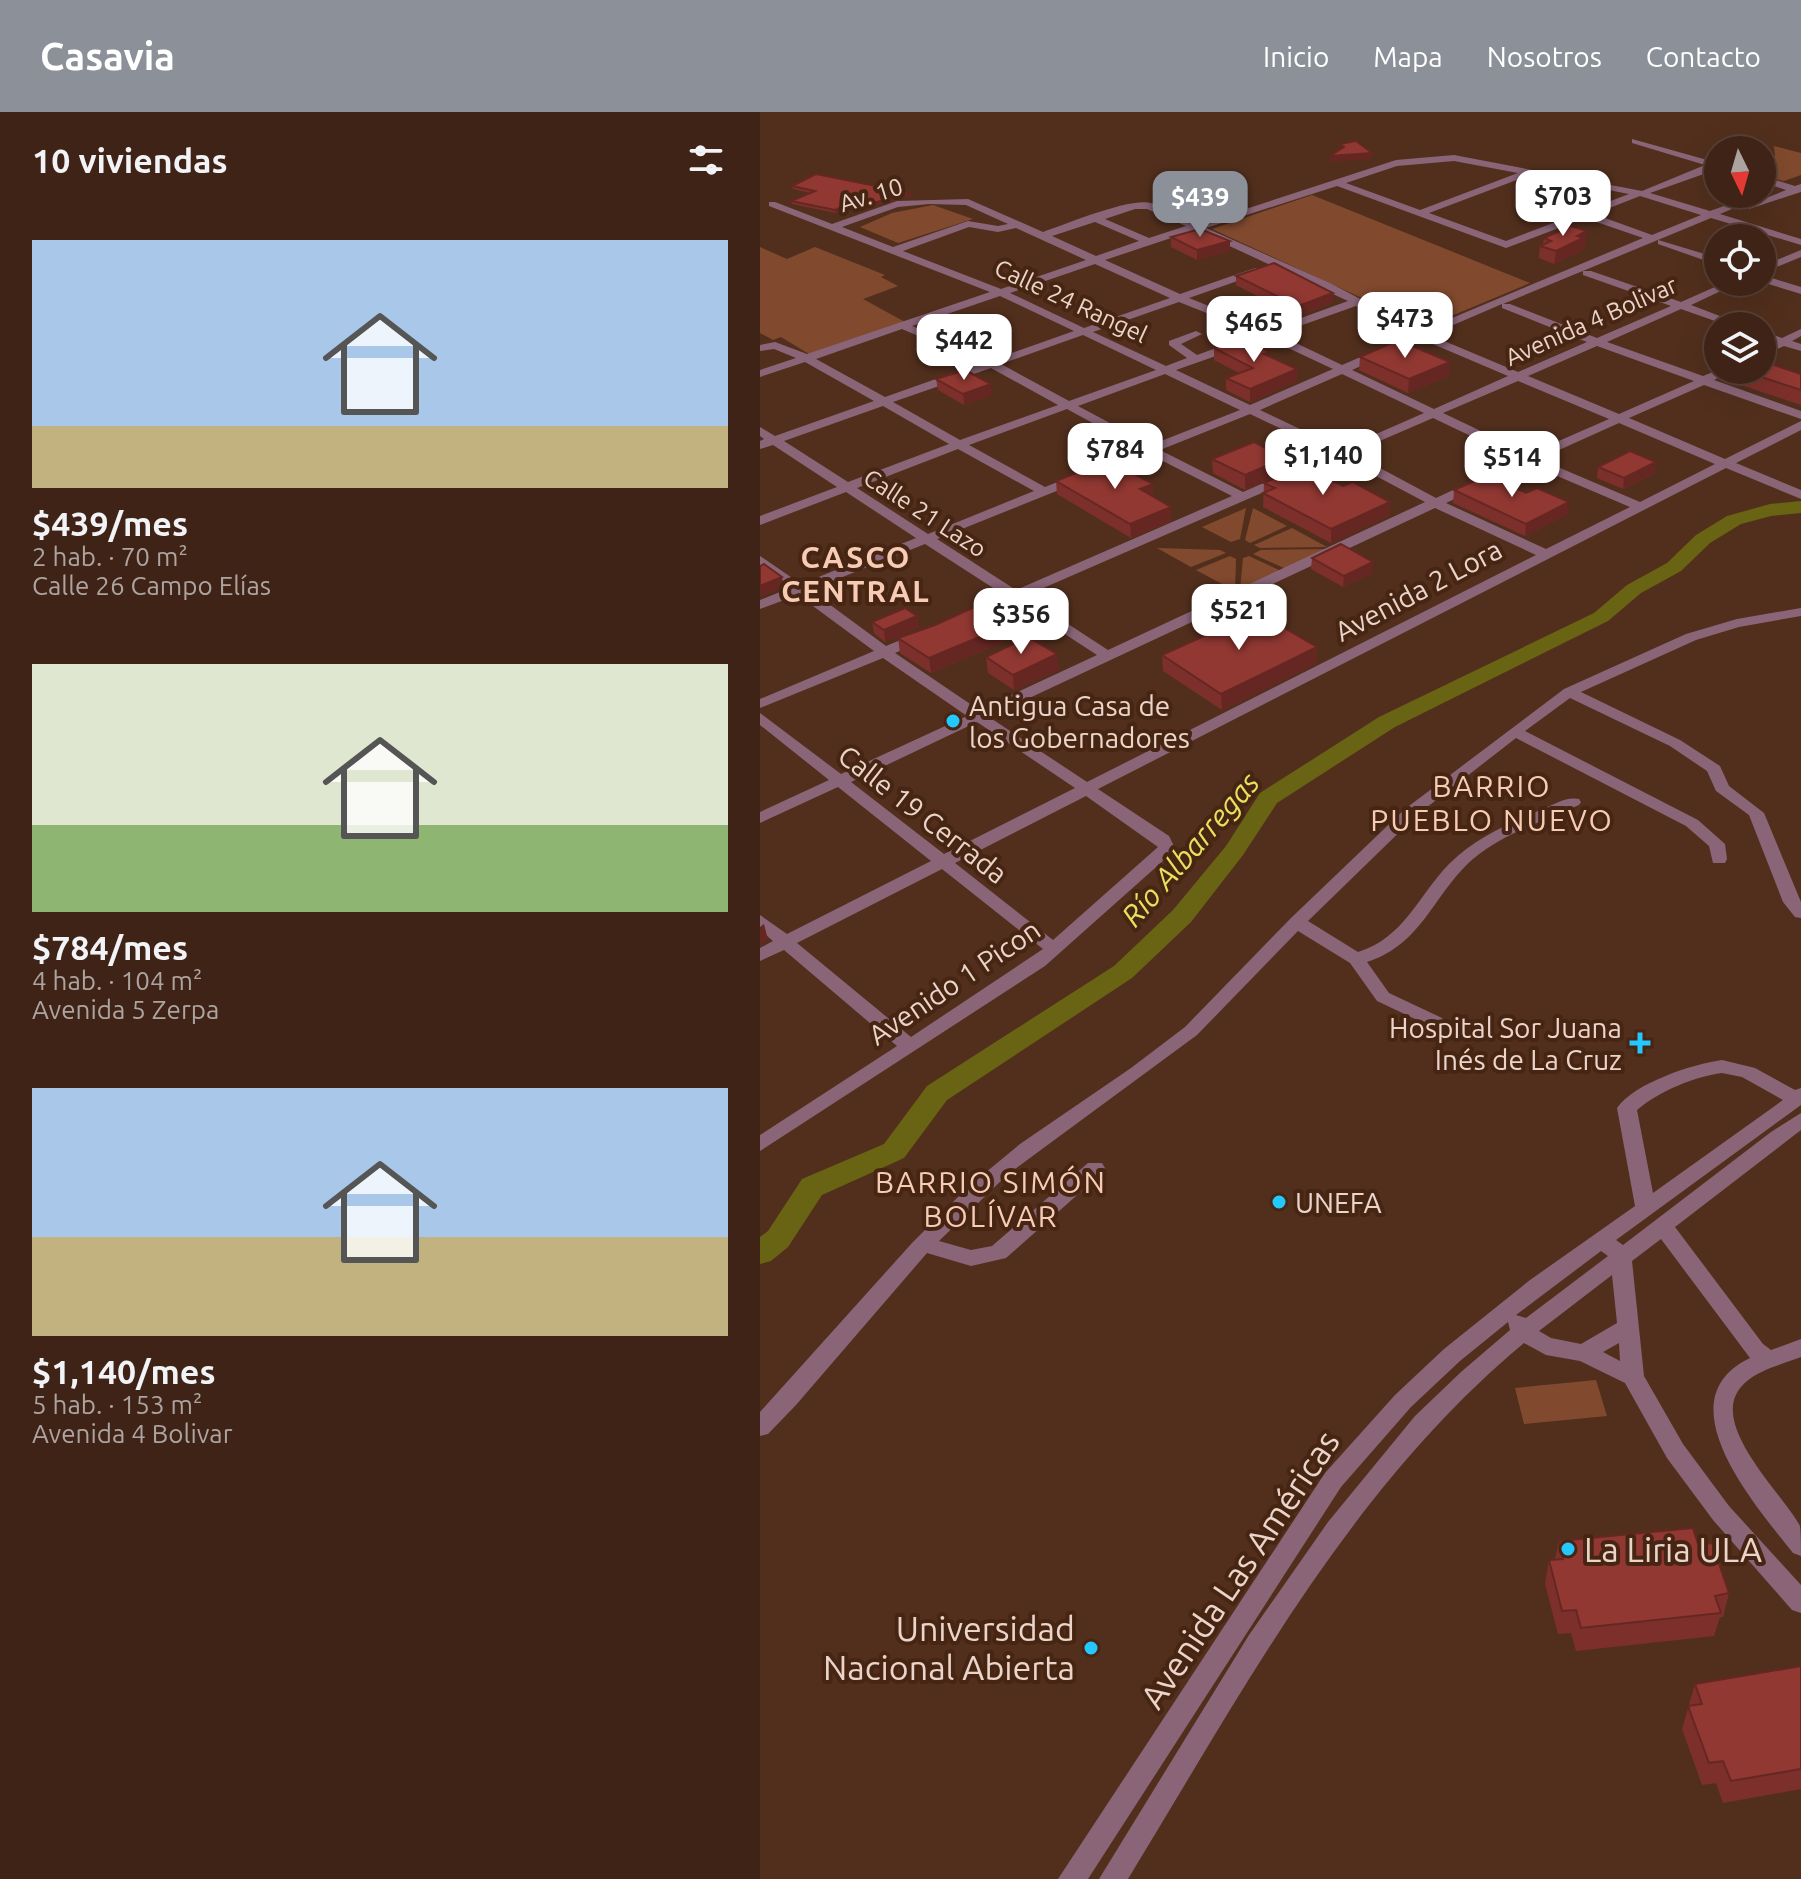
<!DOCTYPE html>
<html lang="es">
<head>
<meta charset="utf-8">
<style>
	:root { --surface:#3e2316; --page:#492f23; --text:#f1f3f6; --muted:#ada4a1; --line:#574035; --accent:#8c9099 }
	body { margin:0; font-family:Ubuntu,sans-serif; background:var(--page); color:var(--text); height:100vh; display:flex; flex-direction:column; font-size:30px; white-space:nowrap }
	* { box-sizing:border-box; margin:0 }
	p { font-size:26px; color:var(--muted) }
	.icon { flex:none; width:44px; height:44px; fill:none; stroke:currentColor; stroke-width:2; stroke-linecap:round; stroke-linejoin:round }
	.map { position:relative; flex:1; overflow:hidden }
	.panel { display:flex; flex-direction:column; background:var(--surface); width:760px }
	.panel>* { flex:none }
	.needle { width:52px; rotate:175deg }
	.fabs { position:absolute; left:944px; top:24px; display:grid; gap:16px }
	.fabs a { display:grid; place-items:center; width:72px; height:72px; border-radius:50%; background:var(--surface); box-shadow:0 8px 32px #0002,0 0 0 2px var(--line); font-size:40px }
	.price { position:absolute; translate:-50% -68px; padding:0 18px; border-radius:16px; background:#fff; color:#222; font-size:26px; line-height:52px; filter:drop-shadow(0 2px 4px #0008) }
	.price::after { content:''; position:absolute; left:50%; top:48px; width:24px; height:18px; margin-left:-12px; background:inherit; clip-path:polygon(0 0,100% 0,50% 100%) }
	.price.on { background:var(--accent); color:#fff }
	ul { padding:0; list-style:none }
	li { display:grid; align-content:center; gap:16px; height:424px; padding:0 32px }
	li span { display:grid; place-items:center; height:248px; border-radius:0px; color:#555 }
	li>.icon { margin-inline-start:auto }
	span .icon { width:144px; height:144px; fill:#fffc; stroke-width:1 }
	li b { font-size:34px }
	h2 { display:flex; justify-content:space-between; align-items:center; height:96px; padding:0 32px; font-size:34px }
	header { display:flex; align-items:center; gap:48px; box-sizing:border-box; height:112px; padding:0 40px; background:var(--accent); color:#fff }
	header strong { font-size:38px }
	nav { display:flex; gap:44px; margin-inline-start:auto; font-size:28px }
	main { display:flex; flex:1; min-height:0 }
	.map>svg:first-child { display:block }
	.green { fill:#814a2e }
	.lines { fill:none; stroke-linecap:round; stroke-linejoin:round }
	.river { fill:#686413; fill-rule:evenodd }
	.minor { fill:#8a6578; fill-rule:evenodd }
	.wall { fill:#7d302b }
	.shaded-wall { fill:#662723 }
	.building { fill:#913832; stroke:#662723; stroke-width:2 }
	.poi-dot { fill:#23c9fe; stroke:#472513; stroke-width:3 }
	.labels { text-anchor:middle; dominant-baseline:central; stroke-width:8; stroke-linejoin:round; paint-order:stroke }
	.far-street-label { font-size:24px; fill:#ebd4c9; stroke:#472513 }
	.street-label { font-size:28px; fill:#ebd4c9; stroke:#472513 }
	.poi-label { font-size:28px; fill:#ebd4c9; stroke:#472513; text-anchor:start }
	.far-district-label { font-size:30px; font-weight:bold; letter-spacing:2px; fill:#f8cbb5; stroke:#472513 }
	.neighbourhood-label { font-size:30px; letter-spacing:2px; fill:#f8cbb5; stroke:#472513 }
	.water-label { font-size:30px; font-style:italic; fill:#e8e15d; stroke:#472513 }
	.near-poi-label { font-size:34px; fill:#ebd4c9; stroke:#472513; text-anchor:start }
	.near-street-label { font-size:34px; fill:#ebd4c9; stroke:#472513 }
</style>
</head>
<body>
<header>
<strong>Casavia</strong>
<nav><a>Inicio</a><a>Mapa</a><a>Nosotros</a><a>Contacto</a></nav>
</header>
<main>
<section class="panel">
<h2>10 viviendas<svg class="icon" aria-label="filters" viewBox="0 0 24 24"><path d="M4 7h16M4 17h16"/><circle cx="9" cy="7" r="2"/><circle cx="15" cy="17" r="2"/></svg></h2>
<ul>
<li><span style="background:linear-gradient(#a9c7e8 75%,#c2b280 0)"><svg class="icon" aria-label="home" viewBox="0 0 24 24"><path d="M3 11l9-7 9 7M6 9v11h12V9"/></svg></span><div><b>$439/mes</b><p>2 hab. · 70 m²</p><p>Calle 26 Campo Elías</p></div></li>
<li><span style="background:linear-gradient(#dfe7d0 65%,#8fb573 0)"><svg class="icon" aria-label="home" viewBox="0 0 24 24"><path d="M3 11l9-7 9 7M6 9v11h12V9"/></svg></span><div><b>$784/mes</b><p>4 hab. · 104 m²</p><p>Avenida 5 Zerpa</p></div></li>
<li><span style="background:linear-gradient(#a9c7e8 60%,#c2b280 0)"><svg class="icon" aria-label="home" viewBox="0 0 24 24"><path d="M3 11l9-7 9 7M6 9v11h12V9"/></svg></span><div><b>$1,140/mes</b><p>5 hab. · 153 m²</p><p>Avenida 4 Bolivar</p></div></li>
</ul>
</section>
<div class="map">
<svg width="1041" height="1767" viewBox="0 0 1041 1767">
	<rect width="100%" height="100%" fill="#522f1d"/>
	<g class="green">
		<polygon points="1014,34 1041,41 1041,63 1024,69 1002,64 1002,43 1015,44"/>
		<polygon points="552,83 770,171 665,215 452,117"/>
		<polygon points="173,93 213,107 138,131 100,115 132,101"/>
		<polygon points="0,135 27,147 55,135 125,163 121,165 138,174 103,187 145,210 49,242 21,225 13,228 0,221"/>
		<polygon points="486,396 480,427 471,430 442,415"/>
		<polygon points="493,396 527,414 490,431 485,428"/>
		<polygon points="532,416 567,435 500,436 494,433"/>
		<polygon points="397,436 460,438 466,441 431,455"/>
		<polygon points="568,437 526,457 493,442 501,438"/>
		<polygon points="470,444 476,447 475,479 436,458"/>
		<polygon points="489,444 521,459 480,478 483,446"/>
		<polygon points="836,1268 847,1304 764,1312 755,1276"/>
	</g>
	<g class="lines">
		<polygon class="river" points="1041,389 1041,401 1011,404 981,412 950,431 921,459 881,481 848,509 635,615 517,691 483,743 431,810 372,866 187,988 144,1046 62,1083 28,1135 11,1149 0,1152 0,1125 8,1119 42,1067 124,1032 167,974 354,854 413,798 466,734 500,681 619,605 834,501 867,473 907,451 936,423 967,404 1010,392"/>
		<g class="minor">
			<path d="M872,27L958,51V57L890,81L950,99L1003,80V84L960,102L1041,127V133L951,106L743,192H750L837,226L911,194L823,163V159H831L921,190L966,170H980L931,193L986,214H969L921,197L847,230L943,264L958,258H973L954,268L1041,299V307L944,273L869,306L965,347L1041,309V318L976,351L1041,378V387L966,356L338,677L409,724L415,736L413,740L285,854L0,1039V1023L137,934L24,838L0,849V836L13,829L0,818V803L27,822L171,749L78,675L0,711V700L69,668L0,613V601L81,662L207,604L123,546L0,596V587L114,539L38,483L0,497V488L30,476L0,454V444L41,472L156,426L86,380L0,413V404L77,375L13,333L0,337V329L4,327L0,324V315L15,324L114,289L45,250L0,265V258L36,246L14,237L0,239V233L15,230L47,242L230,180L9,94V90H15L72,112L137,89L208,87L283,120C307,112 368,86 391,91C412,96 427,114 449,109L636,48L694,43L882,79L945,53L872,31ZM694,49L758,61L660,98L586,71L637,54ZM770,63L869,82L746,129L669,101ZM577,74L746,136L825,106L883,126L661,219L570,171L446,116ZM880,84L941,103L892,123L834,102ZM169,92L206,93L248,112L238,114L208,109L133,135L82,115L138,95ZM375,97H387L426,114L389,126L345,107ZM335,110L379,129L336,144L292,124ZM209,115L238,120L256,116L326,148L241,177L143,139ZM435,118L588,189L508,218L429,186L503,160V156H495L420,182L345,148ZM335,152L410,186L324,216L250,181ZM240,184L314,219L232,248L152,214ZM419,190L497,221L437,243L421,232L442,222L436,219L409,229V233L427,246L406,254L333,220ZM742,192V196L827,230L758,260L670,223ZM596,194L652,223L582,253L517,222ZM142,217L221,251L125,285L56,247ZM323,223L396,258L309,289L241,252ZM507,226L573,257L490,293L416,258ZM661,227L748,264L674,297L592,258ZM837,234L934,269L859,302L768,264ZM231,256L298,293L200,328L133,290ZM405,262L480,298L391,333L318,294ZM582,262L664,301L582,337L500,298ZM758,269L849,307L769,342L683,301ZM123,294L189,332L88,370L24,329ZM307,297L380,337L285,375L209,333ZM490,302L572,341L483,380L400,338ZM673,306L759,347L676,386L592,341ZM859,311L955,352L880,390L779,347ZM198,337L274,379L168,422L97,376ZM389,342L472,384L256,478L177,427ZM582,346L665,390L348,538L265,484ZM769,352L870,395L786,437L686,391ZM675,396L776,443L327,670L229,605ZM165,432L244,483L233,488V494L238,495L254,489L337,543L219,598L135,541L165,528V522H155L126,534L50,478ZM217,610L315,676L184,742L91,670ZM326,684L398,735L293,828L195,751ZM182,757L283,837L151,925L37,831Z"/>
			<polygon points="1002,64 1035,74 1041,72 1041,80 989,97 989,93 1026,78 1002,70"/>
			<polygon points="898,128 958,146 958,153 898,132"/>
			<polygon points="1041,138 1041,145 1002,161 1002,154"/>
			<polygon points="1002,163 1041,175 1041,182 1002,170"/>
			<polygon points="1041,217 1041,224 1032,229 1041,232 1041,239 1024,234 1002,244 1002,236 1014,230 1002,226 1002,219 1022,226"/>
			<path d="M1041,496V504L979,515L936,528L821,580L920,628L960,654L969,674L1004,701L1041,790V806L1035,805L1023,790L989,703L956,679L947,659L910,634L810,586L765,619L938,708L965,732L967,747L965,751H953L949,734L926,714L756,626L657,703L548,809L598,840C644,826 658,784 689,752C714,727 746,713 778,699C791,694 806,684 819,687L821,690L819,693C783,709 743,722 713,747C673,782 663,832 607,850L629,881L682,906L685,910L682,914H670L617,889L590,851L538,819L437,923L247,1063L179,1129L211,1138L232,1134L328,1051H342L345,1056L342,1061L246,1146L211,1154L167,1141L36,1293L8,1322L0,1324V1300L152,1131L208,1075L260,1032L371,956L425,915L531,806L645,697L804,577L926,522L977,507Z"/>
			<path d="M962,948L995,956L1035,978L1041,976V993L856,1128L863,1133L1011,1020L1041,1001V1018L915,1115L1003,1232L1011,1238L1041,1227V1245C1021,1253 995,1258 981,1275C948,1313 1024,1383 1040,1414C1041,1422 1041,1436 1041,1444L1033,1441C996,1394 902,1288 990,1246L901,1127L872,1149L884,1264L923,1332L969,1394L1041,1473V1501L1032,1498L953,1408L907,1346L865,1271L820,1249L786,1243L764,1231C590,1376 484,1577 368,1767H339L489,1523L568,1410L655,1304L701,1260L750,1218L748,1210L700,1249L651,1295L581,1375L328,1767H298L565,1361L635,1283L684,1237L770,1168L875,1094L857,996C874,971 933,952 962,948ZM962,961L982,965L1023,988L893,1081L877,998C900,979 933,965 962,961ZM841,1139L848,1144L766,1206L756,1203ZM852,1163L857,1211L821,1232L791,1226L779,1219ZM859,1231L860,1249L843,1240Z"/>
		</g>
	</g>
	<g class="wall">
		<polygon points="32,74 151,84 113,94 98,91 76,101 32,92 31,89 50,81 33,77"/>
		<polygon points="411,125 470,129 470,139 437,148 411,135"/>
		<polygon points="784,126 826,132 823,133 822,139 794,152 779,146 780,134 783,132"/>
		<polygon points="476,164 573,191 517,212 515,206 515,196 518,195 476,173"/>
		<polygon points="454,236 509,244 537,269 490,290 466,278 466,266 479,261 454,248"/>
		<polygon points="600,245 689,264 648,281 599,258"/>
		<polygon points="964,258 1002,258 1041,262 1041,293 963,267"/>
		<polygon points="176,267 232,283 204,293 178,278"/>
		<polygon points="525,346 525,360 485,378 453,361 452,347"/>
		<polygon points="838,355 895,361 863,377 837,366"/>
		<polygon points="296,369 393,372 393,385 411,395 411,409 371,426 297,382"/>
		<polygon points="504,371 630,403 571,431 503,395"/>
		<polygon points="694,378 766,381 808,402 765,424 693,391"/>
		<polygon points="552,446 613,450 613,461 583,475 551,457"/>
		<polygon points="157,504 159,515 125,530 114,521 112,510"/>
		<polygon points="273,505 242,519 243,530 171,561 140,541 138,526"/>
		<polygon points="557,535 556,551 462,598 403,559 402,543"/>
		<polygon points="226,545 299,558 254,578 228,561"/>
		<polygon points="799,1429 938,1432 969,1481 963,1505 960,1505 954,1524 816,1539 811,1521 798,1522 785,1472 789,1448 795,1447"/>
		<polygon points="1041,1554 1041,1677 963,1691 956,1671 942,1673 922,1617 935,1572"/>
	</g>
	<g class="shaded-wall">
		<polygon points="612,41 612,47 570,50 570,44"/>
		<polygon points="151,81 151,84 113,94 113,91"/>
		<polygon points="97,88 98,91 76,101 75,98"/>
		<polygon points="827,119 826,132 823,133 822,139 794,152 796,139 817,124"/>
		<polygon points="470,129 470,139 437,148 437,138"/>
		<polygon points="573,181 573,191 517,212 517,202"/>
		<polygon points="690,250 689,264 648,281 649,267"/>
		<polygon points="537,257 537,269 490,290 490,277"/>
		<polygon points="231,272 232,283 204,293 203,282"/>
		<polygon points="525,346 525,360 485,378 485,363"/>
		<polygon points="896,350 895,361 863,377 864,366"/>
		<polygon points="393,372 393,386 380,377"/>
		<polygon points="630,390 630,403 571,431 571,417"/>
		<polygon points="809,390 808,402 765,424 766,412"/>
		<polygon points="411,395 411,409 371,426 370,412"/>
		<polygon points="613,450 613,461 583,475 584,464"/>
		<polygon points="22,465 24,475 0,485 0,474"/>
		<polygon points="272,491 273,505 242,519 243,530 171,561 169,546 230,509"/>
		<polygon points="157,504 159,515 125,530 124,518"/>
		<polygon points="557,535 556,551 462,598 461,582"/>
		<polygon points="297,542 299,558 254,578 253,563"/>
		<polygon points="4,812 8,828 0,835 0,815"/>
	</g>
	<g class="building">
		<polygon points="596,29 612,41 570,44 584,35 580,32"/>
		<polygon points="56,62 151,81 113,91 97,88 75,98 31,89 55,79 32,74"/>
		<polygon points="811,114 827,119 817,124 823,126 796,139 780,134 791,129 784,126"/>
		<polygon points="440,117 470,129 437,138 411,125"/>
		<polygon points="514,151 573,181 517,202 515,196 529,190 476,164"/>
		<polygon points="482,226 509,240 504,242 537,257 490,277 466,266 493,256 454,236"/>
		<polygon points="638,228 690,250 649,267 600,245"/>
		<polygon points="1002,249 1041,262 1041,278 980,258 1002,258"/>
		<polygon points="205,258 231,272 203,282 176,267"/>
		<polygon points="494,330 525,346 485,363 452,347"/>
		<polygon points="870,339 896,350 864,366 838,355"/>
		<polygon points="349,348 393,372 380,377 411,395 370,412 296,369"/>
		<polygon points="543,354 583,374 593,370 630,390 571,417 503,381 515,376 504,371"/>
		<polygon points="728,363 766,381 777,376 809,390 766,412 694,378"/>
		<polygon points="581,432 613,450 584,464 552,446"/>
		<polygon points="4,452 22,465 0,474 0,454"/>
		<polygon points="252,478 272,491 230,509 241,516 169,546 138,526 175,513"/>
		<polygon points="145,496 157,504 124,518 112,510"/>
		<polygon points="497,500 557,535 461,582 402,543"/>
		<polygon points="268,525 297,542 253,563 226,545"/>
		<polygon points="933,1416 938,1432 952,1431 969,1481 955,1484 961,1501 821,1516 816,1498 802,1499 789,1448 803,1447 799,1429"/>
		<polygon points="1041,1554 1041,1657 971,1669 963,1649 949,1651 928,1594 942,1592 935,1572"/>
	</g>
	<g class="poi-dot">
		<circle cx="193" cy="609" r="8"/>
		<path d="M876 919h8v8h8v8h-8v8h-8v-8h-8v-8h8z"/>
		<circle cx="519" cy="1090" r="8"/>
		<circle cx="808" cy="1437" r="8"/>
		<circle cx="331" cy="1536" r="8"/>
	</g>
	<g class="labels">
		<g class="far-street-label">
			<text transform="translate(111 83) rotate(-17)">Av. 10</text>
			<text transform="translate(311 189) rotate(25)">Calle 24 Rangel</text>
			<text transform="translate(831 209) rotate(-24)">Avenida 4 Bolivar</text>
			<text transform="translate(165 401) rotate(33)">Calle 21 Lazo</text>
		</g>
		<g class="street-label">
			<text transform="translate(658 478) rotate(-28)">Avenida 2 Lora</text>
			<text transform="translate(163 702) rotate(38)">Calle 19 Cerrada</text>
			<text transform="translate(194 870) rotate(-34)">Avenido 1 Picon</text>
		</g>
		<g class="poi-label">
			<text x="209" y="593">Antigua Casa de<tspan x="209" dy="32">los Gobernadores</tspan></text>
			<text x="862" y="915" text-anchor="end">Hospital Sor Juana<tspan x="862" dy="32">Inés de La Cruz</tspan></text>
			<text x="535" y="1090">UNEFA</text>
		</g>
		<g class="far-district-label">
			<text x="96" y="445">CASCO<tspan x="96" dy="34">CENTRAL</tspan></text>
		</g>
		<g class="neighbourhood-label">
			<text x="732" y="674">BARRIO<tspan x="732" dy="34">PUEBLO NUEVO</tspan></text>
			<text x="231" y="1070">BARRIO SIMÓN<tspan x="231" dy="34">BOLÍVAR</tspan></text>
		</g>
		<g class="water-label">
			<text transform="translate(430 737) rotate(-49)">Río Albarregas</text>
		</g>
		<g class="near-poi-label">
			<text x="824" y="1437">La Liria ULA</text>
			<text x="315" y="1516" text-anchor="end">Universidad<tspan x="315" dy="39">Nacional Abierta</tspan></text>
		</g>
		<g class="near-street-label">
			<text transform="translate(479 1457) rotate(-56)">Avenida Las Américas</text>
		</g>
	</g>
</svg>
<div class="fabs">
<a><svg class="needle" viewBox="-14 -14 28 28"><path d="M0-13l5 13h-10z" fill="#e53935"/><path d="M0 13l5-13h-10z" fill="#ada4a1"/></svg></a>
<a><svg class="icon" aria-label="locate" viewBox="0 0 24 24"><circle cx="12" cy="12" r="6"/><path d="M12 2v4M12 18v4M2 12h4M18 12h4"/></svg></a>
<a><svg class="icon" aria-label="layers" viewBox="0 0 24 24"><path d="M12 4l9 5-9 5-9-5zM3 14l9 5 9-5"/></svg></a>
</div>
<b class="price" style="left:803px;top:126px">$703</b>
<b class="price on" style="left:440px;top:127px">$439</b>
<b class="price" style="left:645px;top:248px">$473</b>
<b class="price" style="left:494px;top:252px">$465</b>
<b class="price" style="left:204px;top:270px">$442</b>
<b class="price" style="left:355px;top:379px">$784</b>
<b class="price" style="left:563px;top:385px">$1,140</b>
<b class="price" style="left:752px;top:387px">$514</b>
<b class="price" style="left:479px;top:540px">$521</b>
<b class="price" style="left:261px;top:544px">$356</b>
</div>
</main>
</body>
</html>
